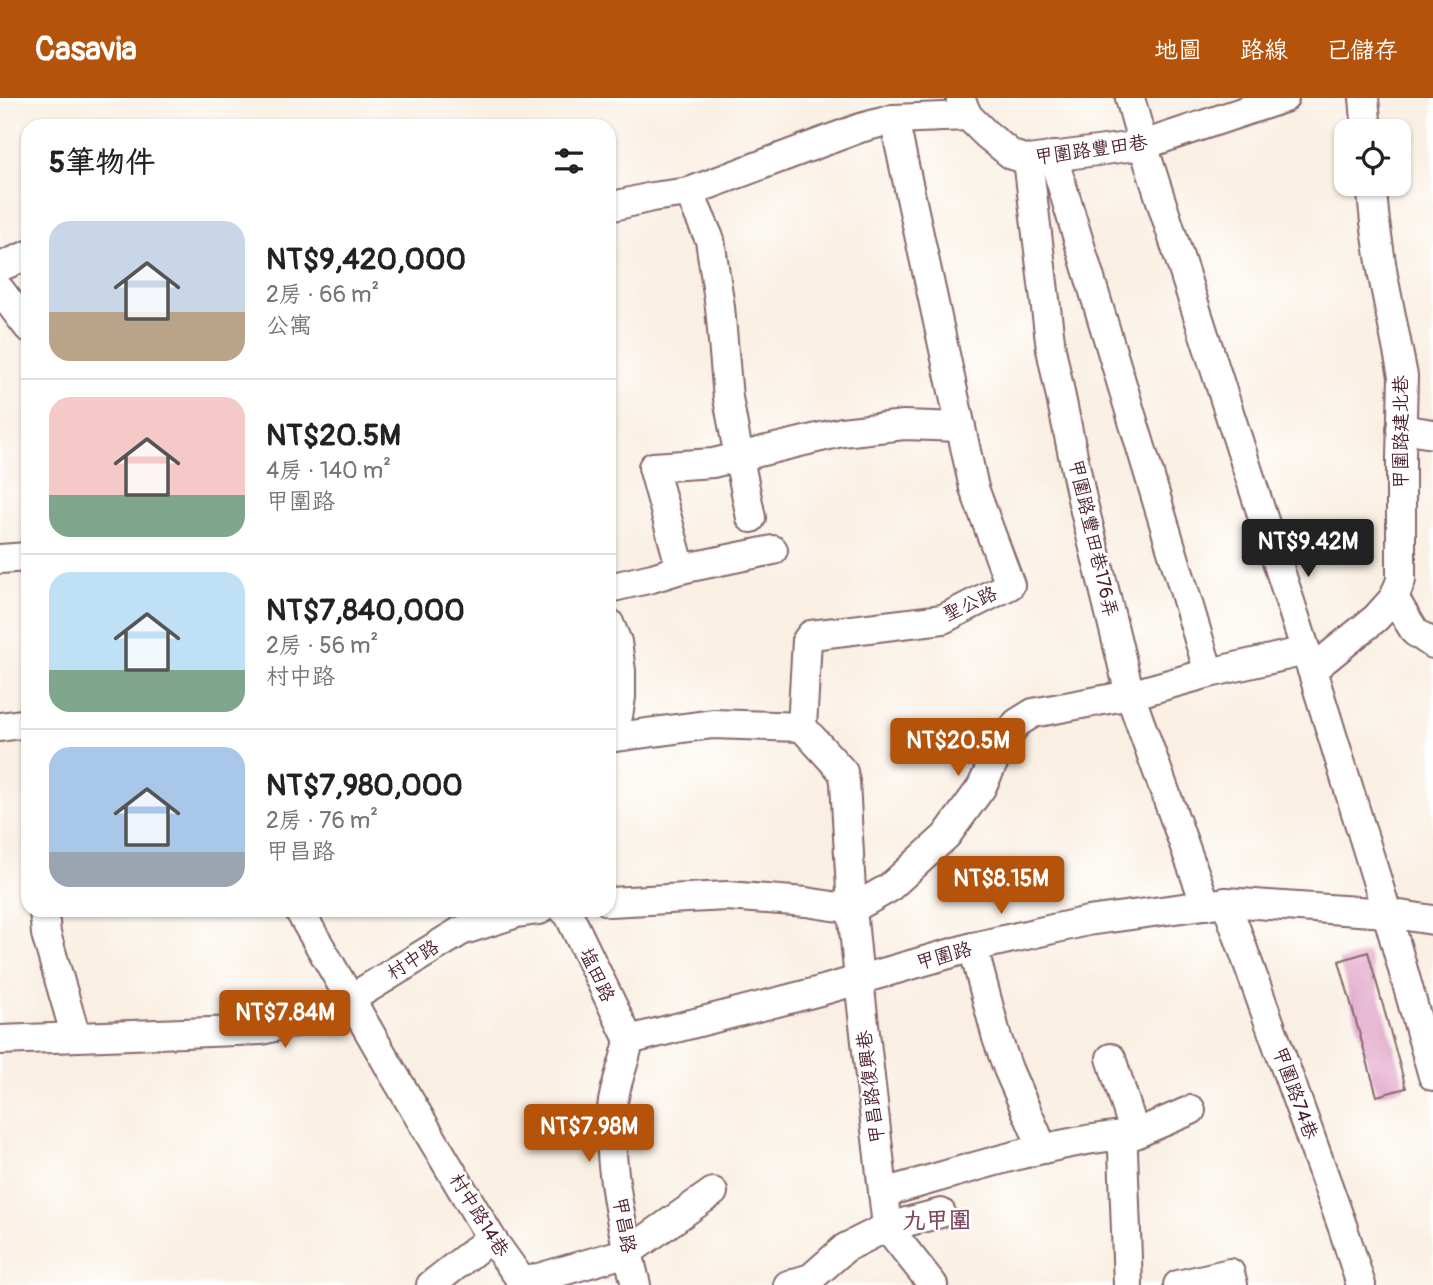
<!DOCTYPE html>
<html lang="zh-TW">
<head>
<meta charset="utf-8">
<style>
	:root { --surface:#fff; --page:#f2f2f2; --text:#222; --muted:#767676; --line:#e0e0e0; --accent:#b45309 }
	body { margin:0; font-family:Pangolin,"LXGW WenKai TC",sans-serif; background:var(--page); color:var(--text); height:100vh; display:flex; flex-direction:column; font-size:26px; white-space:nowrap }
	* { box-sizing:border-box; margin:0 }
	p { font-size:23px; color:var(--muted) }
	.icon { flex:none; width:38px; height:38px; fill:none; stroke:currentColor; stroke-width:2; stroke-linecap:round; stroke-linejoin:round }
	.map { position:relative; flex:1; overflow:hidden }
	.sheet { position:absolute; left:21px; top:21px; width:595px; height:798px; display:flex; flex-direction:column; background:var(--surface); border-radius:21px; box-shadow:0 2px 5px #0004 }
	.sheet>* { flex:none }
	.fabs { position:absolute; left:1334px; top:21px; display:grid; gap:14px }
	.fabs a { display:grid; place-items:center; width:77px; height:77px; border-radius:14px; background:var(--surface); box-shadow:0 2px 5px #0004; font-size:35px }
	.price { position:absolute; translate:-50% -60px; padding:0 16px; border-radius:7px; background:var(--accent); color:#fff; font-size:23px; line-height:46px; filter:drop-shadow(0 2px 4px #0008) }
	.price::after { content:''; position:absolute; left:50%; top:42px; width:21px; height:16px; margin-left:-10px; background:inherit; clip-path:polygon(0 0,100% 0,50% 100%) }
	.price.selected { background:#222; color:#fff }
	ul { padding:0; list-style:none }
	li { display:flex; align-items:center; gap:21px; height:175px; padding:0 28px }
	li+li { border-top:2px solid var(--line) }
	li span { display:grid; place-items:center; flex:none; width:196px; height:140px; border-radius:21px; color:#555 }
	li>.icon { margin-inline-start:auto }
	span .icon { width:84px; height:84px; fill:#fffc; stroke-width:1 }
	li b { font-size:30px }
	h2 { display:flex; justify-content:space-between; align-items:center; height:84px; padding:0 28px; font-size:30px }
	header { display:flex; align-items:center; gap:42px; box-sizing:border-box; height:98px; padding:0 35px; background:var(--accent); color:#fff }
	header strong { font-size:33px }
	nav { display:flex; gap:38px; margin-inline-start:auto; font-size:24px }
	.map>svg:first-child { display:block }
	.building { fill:#db94bd }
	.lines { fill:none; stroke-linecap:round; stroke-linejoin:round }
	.minor-casing { stroke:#87686b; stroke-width:32 }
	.minor { stroke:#fff; stroke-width:28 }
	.labels { text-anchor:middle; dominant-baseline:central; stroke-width:5; stroke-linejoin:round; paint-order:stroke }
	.street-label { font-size:19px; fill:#4a1f2b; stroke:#fff }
	.quarter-label { font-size:23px; font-weight:bold; fill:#7d485e; stroke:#fff }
</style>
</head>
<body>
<header>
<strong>Casavia</strong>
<nav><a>地圖</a><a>路線</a><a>已儲存</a></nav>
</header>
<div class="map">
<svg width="1433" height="1187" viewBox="0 0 1433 1187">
	<rect width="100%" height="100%" fill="#fff"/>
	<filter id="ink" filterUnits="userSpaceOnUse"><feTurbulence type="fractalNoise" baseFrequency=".0143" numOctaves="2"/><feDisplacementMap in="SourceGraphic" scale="14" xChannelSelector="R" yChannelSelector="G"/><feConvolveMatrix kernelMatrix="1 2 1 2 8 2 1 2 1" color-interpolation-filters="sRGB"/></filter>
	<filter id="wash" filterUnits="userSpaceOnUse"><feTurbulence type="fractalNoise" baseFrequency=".00686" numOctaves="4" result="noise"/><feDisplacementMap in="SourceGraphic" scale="28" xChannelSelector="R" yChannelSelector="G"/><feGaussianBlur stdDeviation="1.57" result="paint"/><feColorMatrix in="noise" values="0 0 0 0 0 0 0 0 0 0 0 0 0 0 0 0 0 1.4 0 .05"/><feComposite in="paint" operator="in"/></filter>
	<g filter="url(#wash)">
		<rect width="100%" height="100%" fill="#f9efe2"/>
		<g id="blocks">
			<polygon class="building" points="1368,854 1406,990 1377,998 1339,863"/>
		</g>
	</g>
	<g filter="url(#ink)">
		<use href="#blocks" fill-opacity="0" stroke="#87686b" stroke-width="2"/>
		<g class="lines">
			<defs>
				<g id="minor">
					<polyline points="1130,0 1143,47 1312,572 1387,815 1433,978"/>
					<polyline points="1364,0 1367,33"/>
					<polyline points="961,3 968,18 986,36 1012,57 1028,62 1143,47 1284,0"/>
					<polyline points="894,21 974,390 1010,487 943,521 811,537 807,542 802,629 843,674 845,684 852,811 859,882 887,1129 933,1187"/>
					<polyline points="1053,58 1209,575"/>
					<polyline points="1028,62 1051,251 1082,401 1130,597 1206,807"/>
					<polyline points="689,94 710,142 720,209 728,300 739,360 751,420"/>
					<polyline points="609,109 652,99 689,94 860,30 894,21 968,18"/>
					<polyline points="0,169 28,157"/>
					<polyline points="0,192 28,229"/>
					<polyline points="1401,331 1433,336"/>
					<polyline points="0,461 28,459"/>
					<polyline points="681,471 653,369 713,365 842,334 904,327 961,329"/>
					<polyline points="609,490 652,480 681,471 773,452"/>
					<polyline points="1394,500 1415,534 1433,546"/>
					<polyline points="609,525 617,544 621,573 621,599 618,618 609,632"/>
					<polyline points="1312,572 1376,520 1394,500 1401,482 1401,359 1403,278 1383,178 1375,124 1371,86"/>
					<polyline points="0,629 28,625"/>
					<polyline points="609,640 713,626 802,629"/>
					<polyline points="609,804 727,798 806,804 852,811 889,790 946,738 981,690 1003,644 1017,625 1033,615 1130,597 1209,575 1306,553"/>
					<polyline points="1226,804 1343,1130 1361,1187"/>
					<polyline points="44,812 46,836 76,939"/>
					<polyline points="299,812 393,975 491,1140 521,1182 528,1183 628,1154 713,1094"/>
					<polyline points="564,812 569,817 629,942"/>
					<polyline points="973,849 997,940 1008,971 1043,1051"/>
					<polyline points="0,942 262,932 303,922 352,900 461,833 517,815 539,812"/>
					<polyline points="629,942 820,893 973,849 1088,823 1226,804 1387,815 1433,822"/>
					<path d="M629,942C625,965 614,988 612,1011C607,1064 623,1135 636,1187"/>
					<polyline points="1111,960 1135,1036 1191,1012"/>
					<polyline points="1118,1038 1123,1052 1128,1187"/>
					<path d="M883,1095C963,1073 1053,1042 1135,1036"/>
					<polyline points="431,1187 491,1140"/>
					<polyline points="788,1187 811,1180 845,1150 887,1129 941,1115"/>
					<polyline points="1178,1187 1230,1175 1233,1187"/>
				</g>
			</defs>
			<use href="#minor" class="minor-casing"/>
			<use href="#minor" class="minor"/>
		</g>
	</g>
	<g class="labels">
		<g class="street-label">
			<text transform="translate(1091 52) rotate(-8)">甲圍路豐田巷</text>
			<text transform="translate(1401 334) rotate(-90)">甲圍路建北巷</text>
			<text transform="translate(1093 440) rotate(77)">甲圍路豐田巷176弄</text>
			<text transform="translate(970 506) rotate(-25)">聖公路</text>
			<text transform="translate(944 858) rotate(-16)">甲圍路</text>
			<text transform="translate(413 862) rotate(-32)">村中路</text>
			<text transform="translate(597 877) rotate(65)">塩田路</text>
			<text transform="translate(871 989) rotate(-97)">甲昌路復興巷</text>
			<text transform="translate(1295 995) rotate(70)">甲圍路74巷</text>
			<text transform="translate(479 1117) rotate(58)">村中路14巷</text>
			<text transform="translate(624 1127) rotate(80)">甲昌路</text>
		</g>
		<g class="quarter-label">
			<text x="937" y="1122">九甲圍</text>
		</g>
	</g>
</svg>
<div class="fabs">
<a><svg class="icon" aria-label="locate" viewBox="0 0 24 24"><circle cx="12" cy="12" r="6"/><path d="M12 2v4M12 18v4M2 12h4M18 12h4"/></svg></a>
</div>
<b class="price selected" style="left:1308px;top:481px">NT$9.42M</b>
<b class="price" style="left:958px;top:680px">NT$20.5M</b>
<b class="price" style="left:1001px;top:818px">NT$8.15M</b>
<b class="price" style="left:285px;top:952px">NT$7.84M</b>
<b class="price" style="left:589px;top:1066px">NT$7.98M</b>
<section class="sheet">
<h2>5筆物件<svg class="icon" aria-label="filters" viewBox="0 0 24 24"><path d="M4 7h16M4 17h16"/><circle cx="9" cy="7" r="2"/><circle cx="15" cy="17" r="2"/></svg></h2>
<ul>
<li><span style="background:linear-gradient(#c9d6e8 65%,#b9a48a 0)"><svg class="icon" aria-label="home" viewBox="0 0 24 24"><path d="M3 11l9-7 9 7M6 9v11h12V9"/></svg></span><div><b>NT$9,420,000</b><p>2房 · 66 m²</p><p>公寓</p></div></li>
<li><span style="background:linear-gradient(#f6c9c9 70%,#7fa58c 0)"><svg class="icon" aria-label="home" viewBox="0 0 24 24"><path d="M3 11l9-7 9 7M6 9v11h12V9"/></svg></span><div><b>NT$20.5M</b><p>4房 · 140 m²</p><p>甲圍路</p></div></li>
<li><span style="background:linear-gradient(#bfe0f5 70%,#7fa58c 0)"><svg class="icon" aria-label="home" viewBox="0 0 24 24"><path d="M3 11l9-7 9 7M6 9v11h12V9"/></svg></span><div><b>NT$7,840,000</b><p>2房 · 56 m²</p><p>村中路</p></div></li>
<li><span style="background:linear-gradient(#a9c7e8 75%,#9aa5b1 0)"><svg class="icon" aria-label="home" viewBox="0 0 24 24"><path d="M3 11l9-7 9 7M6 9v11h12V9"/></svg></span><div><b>NT$7,980,000</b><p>2房 · 76 m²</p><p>甲昌路</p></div></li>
</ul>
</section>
</div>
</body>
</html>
